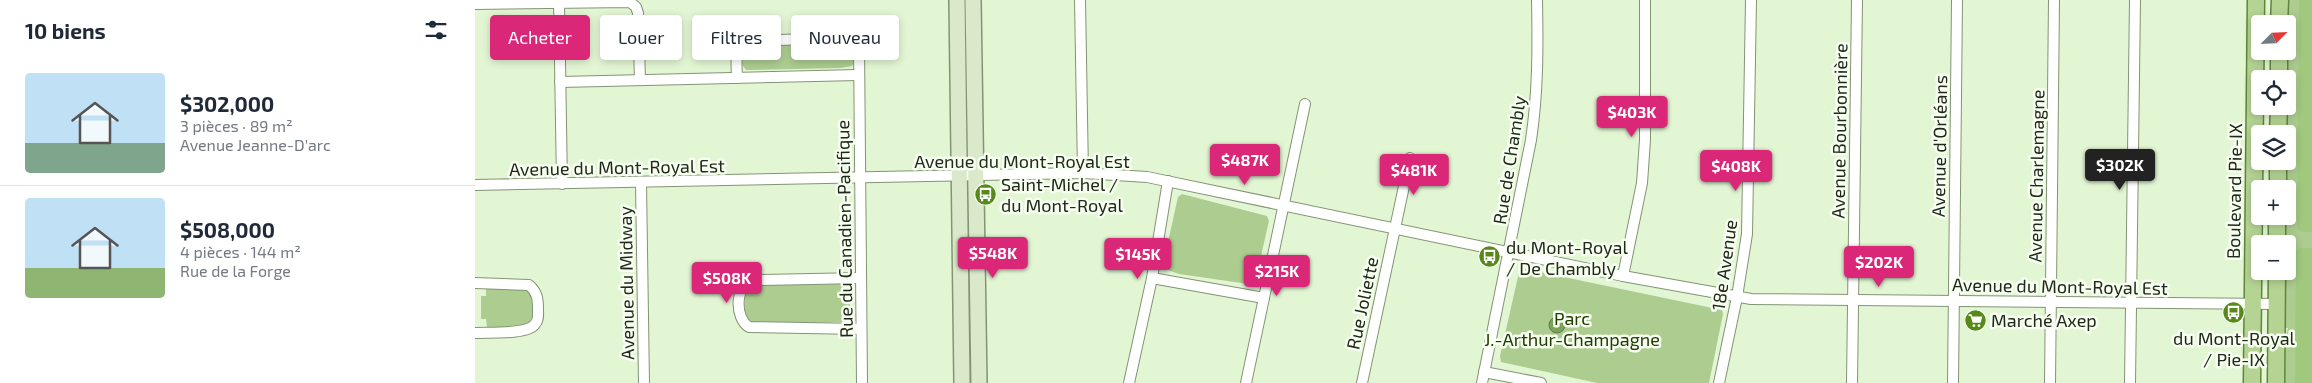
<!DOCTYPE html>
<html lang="fr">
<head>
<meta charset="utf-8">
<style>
	:root { --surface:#fff; --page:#f2f2f3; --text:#1f2937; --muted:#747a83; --line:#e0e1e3; --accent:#db2777 }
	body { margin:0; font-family:"Exo 2",sans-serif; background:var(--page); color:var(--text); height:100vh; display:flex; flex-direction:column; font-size:19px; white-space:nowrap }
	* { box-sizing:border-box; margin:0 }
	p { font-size:16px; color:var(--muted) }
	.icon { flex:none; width:28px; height:28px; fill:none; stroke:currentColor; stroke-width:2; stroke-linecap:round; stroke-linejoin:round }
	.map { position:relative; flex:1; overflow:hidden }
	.sheet { display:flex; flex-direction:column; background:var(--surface); width:475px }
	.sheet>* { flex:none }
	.banner { position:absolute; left:15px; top:15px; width:475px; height:45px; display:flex; gap:10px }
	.needle { width:32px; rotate:66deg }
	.fabs { position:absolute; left:1776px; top:15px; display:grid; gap:10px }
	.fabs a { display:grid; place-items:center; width:45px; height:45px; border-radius:5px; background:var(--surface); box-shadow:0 2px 8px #0003; font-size:25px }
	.price { position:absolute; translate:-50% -42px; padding:0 11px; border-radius:5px; background:var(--accent); color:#fff; font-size:16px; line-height:32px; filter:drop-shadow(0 1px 2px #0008) }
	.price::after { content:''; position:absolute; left:50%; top:30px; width:15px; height:11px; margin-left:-8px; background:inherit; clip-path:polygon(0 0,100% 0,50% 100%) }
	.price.on { background:#222; color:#fff }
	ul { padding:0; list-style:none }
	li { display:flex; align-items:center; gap:15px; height:125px; padding:0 25px }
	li+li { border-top:1px solid var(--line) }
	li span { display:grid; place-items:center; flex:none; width:140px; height:100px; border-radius:5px; color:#555 }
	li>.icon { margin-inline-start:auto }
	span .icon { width:60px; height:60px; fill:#fffc; stroke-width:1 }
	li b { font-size:21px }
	h2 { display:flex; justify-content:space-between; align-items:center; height:60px; padding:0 25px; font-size:21px }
	.pill { padding:0 18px; border-radius:5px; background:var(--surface); box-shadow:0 2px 8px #0003; font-size:18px; line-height:45px }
	.pill.on { background:var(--accent); color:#fff }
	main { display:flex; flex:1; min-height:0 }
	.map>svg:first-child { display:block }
	.green { fill:#accc90 }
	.forest { fill:#a1c97e }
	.water { fill:#7ca259; stroke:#607d46 }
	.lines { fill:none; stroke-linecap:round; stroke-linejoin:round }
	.street-casing { stroke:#839475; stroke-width:12 }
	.secondary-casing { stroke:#839475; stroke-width:18 }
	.primary-casing { stroke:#60853c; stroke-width:19 }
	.street { stroke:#fff; stroke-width:10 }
	.secondary { stroke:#dae9ca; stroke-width:15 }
	.primary { stroke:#b5d494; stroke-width:16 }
	.labels { text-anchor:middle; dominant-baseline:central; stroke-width:5; stroke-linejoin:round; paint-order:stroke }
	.street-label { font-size:18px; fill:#20271b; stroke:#f7fff1 }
	.poi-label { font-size:18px; fill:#20271b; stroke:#f7fff1; text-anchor:start }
	.park-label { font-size:18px; fill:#223a03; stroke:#f7fff1 }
</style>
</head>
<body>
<main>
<section class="sheet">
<h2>10 biens<svg class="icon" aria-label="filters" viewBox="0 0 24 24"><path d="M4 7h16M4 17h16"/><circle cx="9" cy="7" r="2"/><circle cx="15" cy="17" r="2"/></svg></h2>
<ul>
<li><span style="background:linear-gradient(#bfe0f5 70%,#7fa58c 0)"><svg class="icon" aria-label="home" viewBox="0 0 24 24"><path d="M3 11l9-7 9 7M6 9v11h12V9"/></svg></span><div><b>$302,000</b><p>3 pièces · 89 m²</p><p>Avenue Jeanne-D'arc</p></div></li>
<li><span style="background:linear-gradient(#bfe0f5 70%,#8fb573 0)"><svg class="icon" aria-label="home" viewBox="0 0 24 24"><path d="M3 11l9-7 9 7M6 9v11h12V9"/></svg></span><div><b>$508,000</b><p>4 pièces · 144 m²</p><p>Rue de la Forge</p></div></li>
</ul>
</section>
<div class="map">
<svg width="1837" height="383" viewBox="0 0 1837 383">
	<rect width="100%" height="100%" fill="#e3f6d4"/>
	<g class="green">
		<polygon points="1812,0 1837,0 1837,383 1810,383 1810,337 1813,328 1810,328 1810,271 1812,271 1812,244 1810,244 1811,216 1812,216 1812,189 1811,189"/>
		<polygon points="363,42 371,43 379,49 380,60 377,66 366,68 275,70 271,70 266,63 269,50 279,46"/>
		<polygon points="707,194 792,216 794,221 780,282 773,284 704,274 693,270 689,260 703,197"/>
		<polygon points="1045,268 1247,310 1248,314 1234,383 1122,383 1026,362 1025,356"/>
		<path d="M369,284L375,291V316L370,322L280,324L273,320C268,308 267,292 278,285Z"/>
		<path d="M49,288L55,291C57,298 57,304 58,311C58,333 28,327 12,327L11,319H6V296H11V289Z"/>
	</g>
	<g class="forest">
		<polygon points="1824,0 1837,0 1837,232 1827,232 1822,229"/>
		<polygon points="1825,248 1837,248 1837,383 1820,383 1821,251"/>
	</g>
	<circle class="water" cx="1082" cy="325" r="8"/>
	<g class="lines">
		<defs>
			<g id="street">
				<polyline points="84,0 87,184"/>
				<polyline points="605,0 608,173"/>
				<polyline points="0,4 155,2 161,7 163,13 165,80"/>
				<path d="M262,78C262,65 258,48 272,41L368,38H376L384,45L387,383"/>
				<polyline points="85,82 383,75"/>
				<polyline points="166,183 169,383"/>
				<polyline points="0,185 608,173 672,177 1148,276 1276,299 1801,304"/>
				<polyline points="1148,276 1167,183 1170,140 1170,0"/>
				<path d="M386,278L281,280C258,283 260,319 274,327L386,329"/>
				<polyline points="677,278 789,298"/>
				<path d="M0,283L54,285C62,292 63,298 63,309C63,314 64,320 60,324C53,335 13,332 0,333"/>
				<polyline points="1009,372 1066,383"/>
				<polyline points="654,383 677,278 693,181"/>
				<polyline points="771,383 830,104"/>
				<polyline points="887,383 935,158"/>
				<path d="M1007,383L1056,140C1063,93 1063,47 1062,0"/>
				<polyline points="1244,383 1262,297 1272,234 1276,0"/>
				<polyline points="1377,383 1382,0"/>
				<polyline points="1478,383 1482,0"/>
				<polyline points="1575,383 1579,0"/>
				<polyline points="1655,383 1660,0"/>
			</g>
			<g id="secondary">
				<polyline points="482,0 487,383"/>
				<polyline points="498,0 504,383"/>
			</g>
			<g id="primary">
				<polyline points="1804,24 1805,0"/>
				<polyline points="1804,79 1804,51"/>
				<polyline points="1803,134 1804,106"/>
				<polyline points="1803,189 1803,161"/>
				<polyline points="1802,244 1802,216"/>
				<polyline points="1777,383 1781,0"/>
				<polyline points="1801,383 1802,271"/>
			</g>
		</defs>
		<use href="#street" class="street-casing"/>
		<use href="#secondary" class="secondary-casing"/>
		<use href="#primary" class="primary-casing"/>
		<use href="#street" class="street"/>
		<use href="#secondary" class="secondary"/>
		<use href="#primary" class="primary"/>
	</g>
	<defs>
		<symbol id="bus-disc" viewBox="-11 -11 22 22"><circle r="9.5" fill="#58871a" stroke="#f7fff1"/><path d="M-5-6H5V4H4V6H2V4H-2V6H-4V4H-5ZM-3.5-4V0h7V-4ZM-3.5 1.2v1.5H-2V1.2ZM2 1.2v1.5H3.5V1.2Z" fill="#fff"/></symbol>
		<symbol id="supermarket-disc" viewBox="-11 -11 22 22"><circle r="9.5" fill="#58871a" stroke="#f7fff1"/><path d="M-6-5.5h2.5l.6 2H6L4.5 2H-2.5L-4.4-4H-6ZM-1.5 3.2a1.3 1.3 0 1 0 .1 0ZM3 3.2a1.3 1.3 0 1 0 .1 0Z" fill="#fff"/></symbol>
	</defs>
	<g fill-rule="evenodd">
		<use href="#bus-disc" x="498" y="182" width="25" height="25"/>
		<use href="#bus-disc" x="1002" y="244" width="25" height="25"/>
		<use href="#bus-disc" x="1746" y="300" width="25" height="25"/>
		<use href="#supermarket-disc" x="1488" y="308" width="25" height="25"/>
	</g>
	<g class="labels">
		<g class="street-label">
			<text transform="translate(1364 131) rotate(-89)">Avenue Bourbonnière</text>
			<text transform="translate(1464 146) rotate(-89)">Avenue d'Orléans</text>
			<text transform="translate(1034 160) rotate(-81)">Rue de Chambly</text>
			<text x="547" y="161">Avenue du Mont-Royal Est</text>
			<text transform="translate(142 167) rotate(-1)">Avenue du Mont-Royal Est</text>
			<text transform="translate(1561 176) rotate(-89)">Avenue Charlemagne</text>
			<text transform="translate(1759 191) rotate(-89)">Boulevard Pie-IX</text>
			<text transform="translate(369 229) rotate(-91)">Rue du Canadien-Pacifique</text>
			<text transform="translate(1249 265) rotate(-82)">18e Avenue</text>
			<text transform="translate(151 283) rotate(-91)">Avenue du Midway</text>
			<text transform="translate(1585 286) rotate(1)">Avenue du Mont-Royal Est</text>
			<text transform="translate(887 303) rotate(-78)">Rue Joliette</text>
		</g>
		<g class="poi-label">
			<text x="526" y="184">Saint-Michel /<tspan x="526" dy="21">du Mont-Royal</tspan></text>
			<text x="1031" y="247">du Mont-Royal<tspan x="1031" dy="21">/ De Chambly</tspan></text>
			<text x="1516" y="320">Marché Axep</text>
			<text x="1759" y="338" text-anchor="middle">du Mont-Royal<tspan x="1759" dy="21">/ Pie-IX</tspan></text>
		</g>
		<g class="park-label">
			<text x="1097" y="318">Parc<tspan x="1097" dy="21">J.-Arthur-Champagne</tspan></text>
		</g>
	</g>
</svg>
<div class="fabs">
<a><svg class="needle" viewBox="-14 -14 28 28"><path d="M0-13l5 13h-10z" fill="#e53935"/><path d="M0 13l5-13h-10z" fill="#747a83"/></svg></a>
<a><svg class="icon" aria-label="locate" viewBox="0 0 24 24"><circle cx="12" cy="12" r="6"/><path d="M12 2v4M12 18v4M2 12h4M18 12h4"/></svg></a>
<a><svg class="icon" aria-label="layers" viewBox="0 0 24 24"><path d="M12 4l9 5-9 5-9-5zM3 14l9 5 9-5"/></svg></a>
<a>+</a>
<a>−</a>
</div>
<b class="price" style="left:1157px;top:138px">$403K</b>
<b class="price" style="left:770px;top:186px">$487K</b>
<b class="price on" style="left:1645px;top:191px">$302K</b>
<b class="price" style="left:1261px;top:192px">$408K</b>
<b class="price" style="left:939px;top:196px">$481K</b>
<b class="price" style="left:518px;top:279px">$548K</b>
<b class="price" style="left:663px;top:280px">$145K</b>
<b class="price" style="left:1404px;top:288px">$202K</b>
<b class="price" style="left:802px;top:297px">$215K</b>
<b class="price" style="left:252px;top:304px">$508K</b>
<div class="banner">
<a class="pill on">Acheter</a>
<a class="pill">Louer</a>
<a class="pill">Filtres</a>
<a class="pill">Nouveau</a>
</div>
</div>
</main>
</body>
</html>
